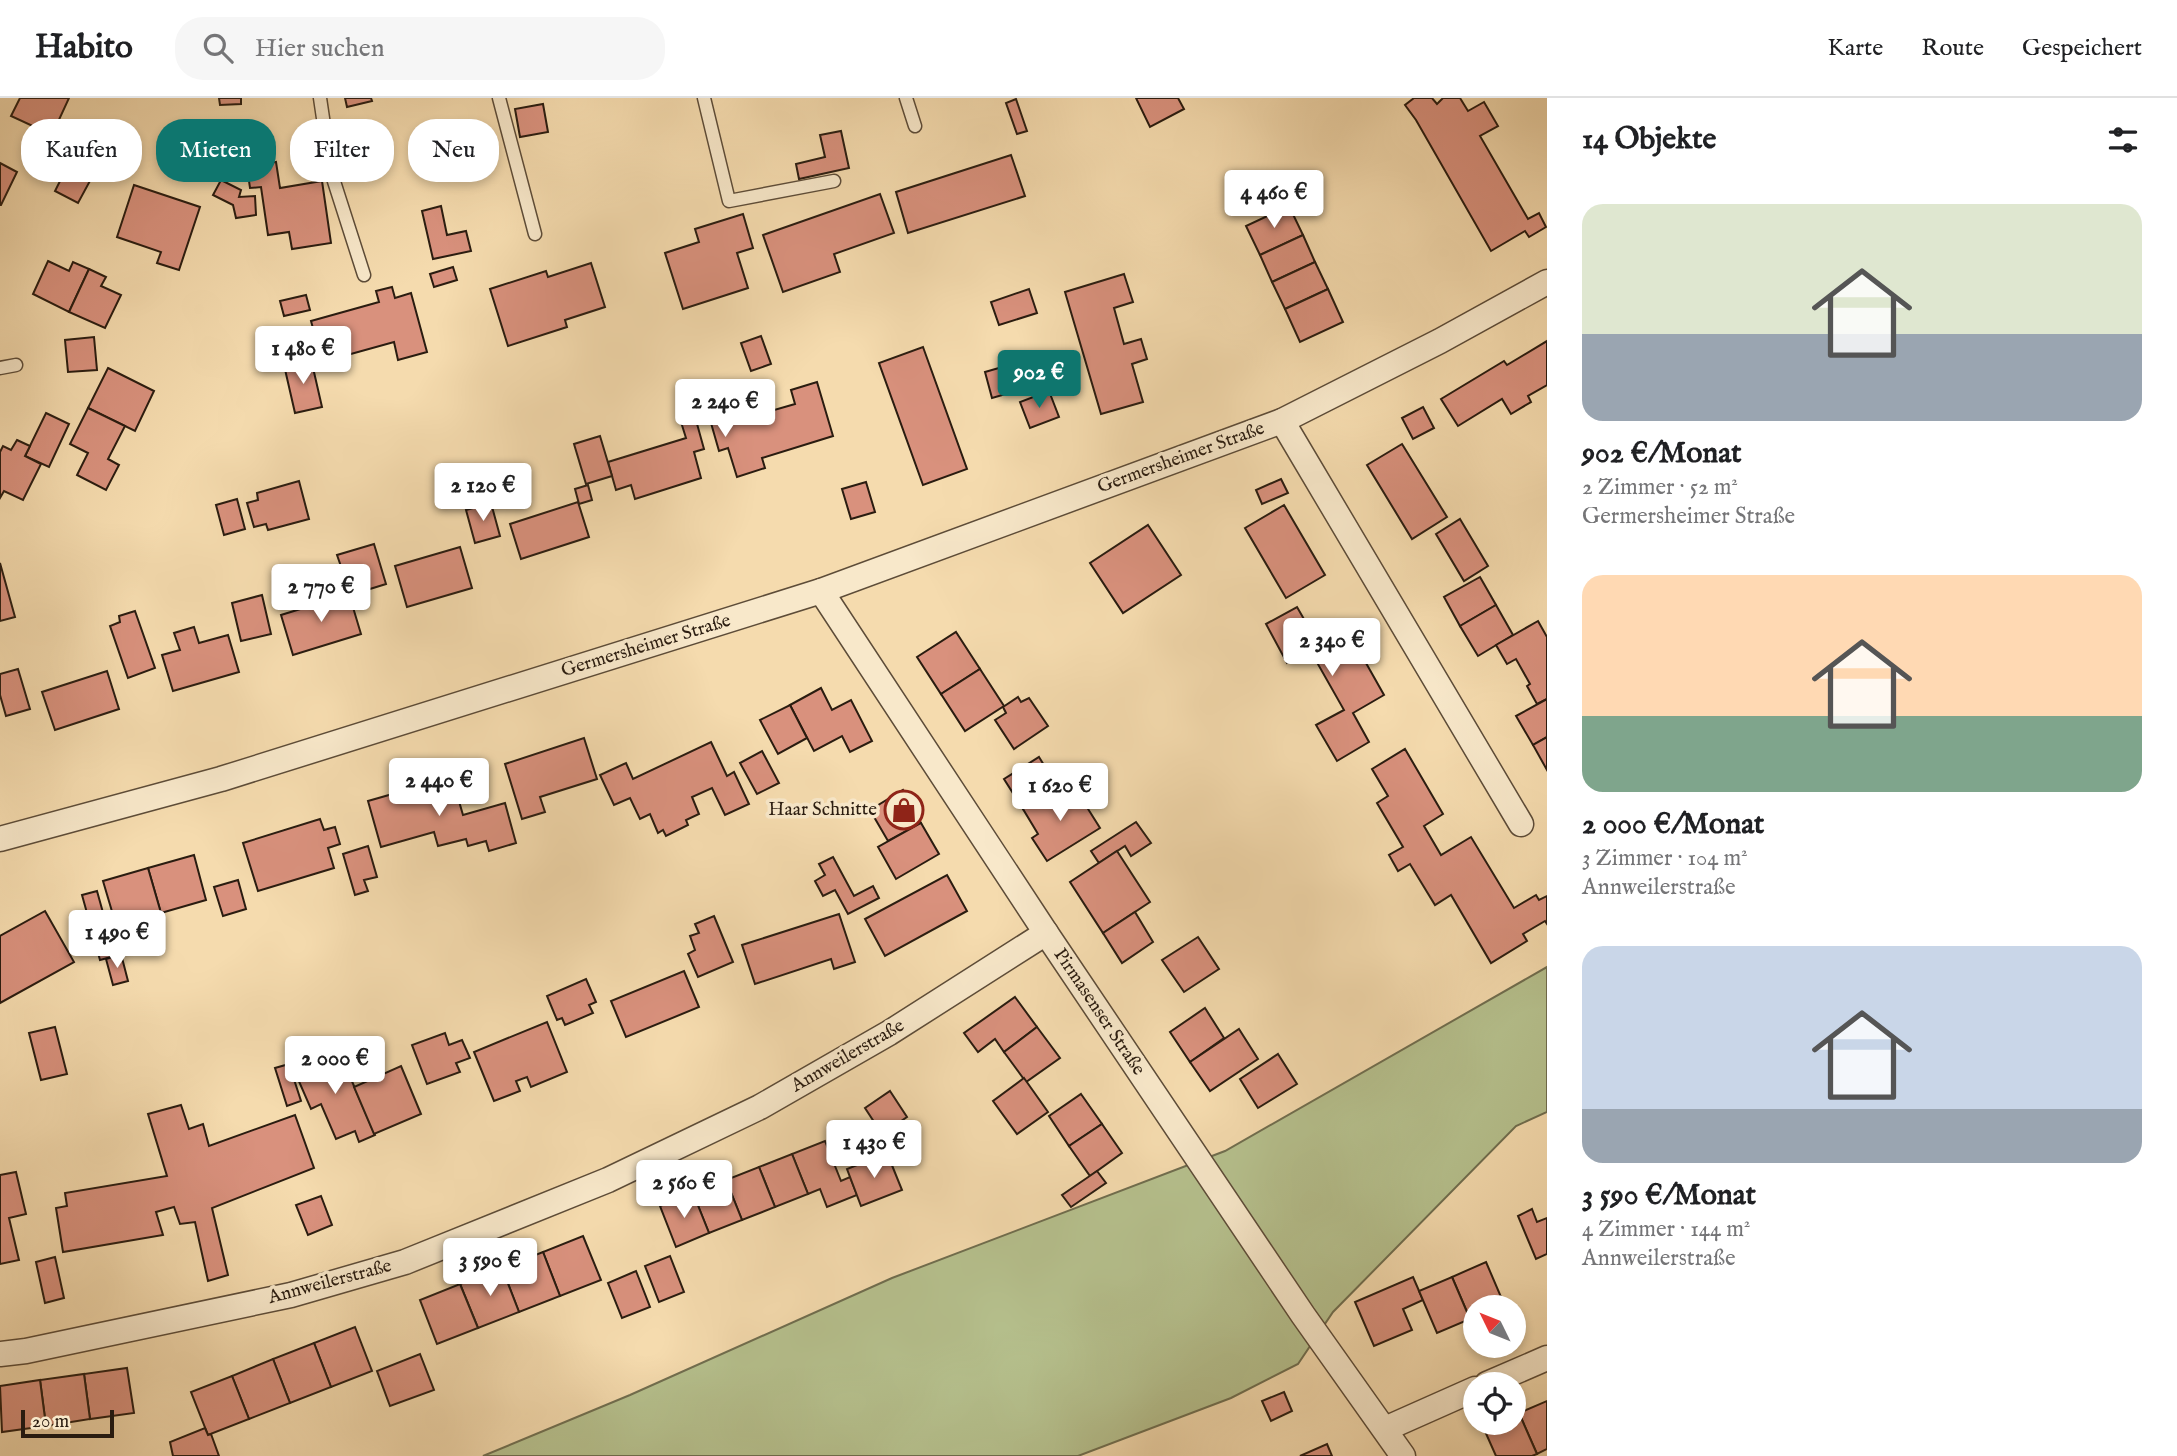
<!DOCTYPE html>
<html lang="de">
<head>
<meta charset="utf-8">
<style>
	:root { --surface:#fff; --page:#f6f6f6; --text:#202124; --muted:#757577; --line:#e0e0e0; --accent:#0f766e }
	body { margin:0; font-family:"IM FELL English",serif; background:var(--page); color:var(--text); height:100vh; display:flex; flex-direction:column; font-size:26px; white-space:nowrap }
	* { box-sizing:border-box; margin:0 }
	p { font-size:23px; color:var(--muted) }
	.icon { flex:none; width:38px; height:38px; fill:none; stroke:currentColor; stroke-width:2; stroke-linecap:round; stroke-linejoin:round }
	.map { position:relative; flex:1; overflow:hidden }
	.details { display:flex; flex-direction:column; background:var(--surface); width:630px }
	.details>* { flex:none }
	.top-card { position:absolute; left:21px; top:21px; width:665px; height:63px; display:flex; gap:14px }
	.needle { width:46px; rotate:313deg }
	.tools { position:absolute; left:1463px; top:1197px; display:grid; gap:14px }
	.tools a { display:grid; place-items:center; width:63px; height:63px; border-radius:50%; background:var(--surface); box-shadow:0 4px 10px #0003; font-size:35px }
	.scale { position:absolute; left:21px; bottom:18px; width:93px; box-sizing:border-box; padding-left:7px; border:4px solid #2a1c10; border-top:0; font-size:19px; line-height:24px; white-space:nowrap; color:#2a1c10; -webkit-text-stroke:5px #f8e8ca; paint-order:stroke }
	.price { position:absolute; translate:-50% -60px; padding:0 16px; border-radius:7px; background:#fff; color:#222; font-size:23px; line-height:46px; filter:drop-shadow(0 2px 4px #0008) }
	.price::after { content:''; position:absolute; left:50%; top:42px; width:21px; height:16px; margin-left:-10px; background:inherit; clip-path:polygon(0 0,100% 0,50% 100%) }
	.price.current { background:var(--accent); color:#fff }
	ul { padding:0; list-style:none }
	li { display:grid; align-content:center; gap:14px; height:371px; padding:0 35px }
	li span { display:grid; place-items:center; height:217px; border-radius:21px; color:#555 }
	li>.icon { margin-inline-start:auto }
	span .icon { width:126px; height:126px; fill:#fffc; stroke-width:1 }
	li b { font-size:30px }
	h2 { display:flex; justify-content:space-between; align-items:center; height:84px; padding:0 35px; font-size:30px }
	.pill { padding:0 24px; border-radius:28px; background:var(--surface); box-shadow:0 4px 10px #0003; font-size:24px; line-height:63px }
	.pill.current { background:var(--accent); color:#fff }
	header { display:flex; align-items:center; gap:42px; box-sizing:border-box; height:98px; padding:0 35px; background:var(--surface); border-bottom:2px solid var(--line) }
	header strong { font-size:33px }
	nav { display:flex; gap:38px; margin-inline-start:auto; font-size:24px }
	.search { width:490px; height:63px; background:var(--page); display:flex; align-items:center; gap:18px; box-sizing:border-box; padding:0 24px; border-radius:28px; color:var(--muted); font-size:26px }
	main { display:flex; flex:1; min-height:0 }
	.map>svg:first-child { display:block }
	.green { fill:#b6c18e; stroke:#706e4f; stroke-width:2 }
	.building { fill:#d9917d; stroke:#2a1c10; stroke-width:2 }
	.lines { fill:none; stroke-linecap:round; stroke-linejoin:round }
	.service-casing { stroke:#5d4c38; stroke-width:15 }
	.minor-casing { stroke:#5d4c38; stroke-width:27 }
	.service { stroke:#f8e8ca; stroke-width:12 }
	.minor { stroke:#f8e8ca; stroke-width:24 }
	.labels { text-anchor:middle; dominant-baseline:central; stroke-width:7; stroke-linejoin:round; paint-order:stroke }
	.street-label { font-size:19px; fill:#2a1c10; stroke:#f8e8ca }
	.poi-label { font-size:19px; fill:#2a1c10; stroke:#f8e8ca; text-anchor:end }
</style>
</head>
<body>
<header>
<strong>Habito</strong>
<div class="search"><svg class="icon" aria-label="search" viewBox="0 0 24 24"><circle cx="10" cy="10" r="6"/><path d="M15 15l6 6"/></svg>Hier suchen</div>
<nav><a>Karte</a><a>Route</a><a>Gespeichert</a></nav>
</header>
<main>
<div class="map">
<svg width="1547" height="1358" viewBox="0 0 1547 1358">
	<rect width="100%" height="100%" fill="#f5dbae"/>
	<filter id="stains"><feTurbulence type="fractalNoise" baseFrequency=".00286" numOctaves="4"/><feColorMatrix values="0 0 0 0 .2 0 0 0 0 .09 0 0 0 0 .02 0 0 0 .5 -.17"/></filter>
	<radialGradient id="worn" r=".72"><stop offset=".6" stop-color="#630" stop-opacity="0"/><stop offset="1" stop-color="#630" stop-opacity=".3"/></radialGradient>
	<polygon class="green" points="1547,869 1547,1014 1516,1028 1333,1214 1298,1266 1231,1300 1078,1358 483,1358 630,1297 892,1180 1225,1053"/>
	<g class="building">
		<polygon points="20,0 69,0 52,37 11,18"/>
		<polygon points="219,0 241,0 241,6 220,7"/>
		<polygon points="345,0 371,0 372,3 347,9"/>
		<polygon points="1136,0 1178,0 1184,11 1150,29"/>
		<polygon points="1414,0 1432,0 1437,6 1443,0 1460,0 1468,13 1484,4 1498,28 1480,38 1528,121 1539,115 1546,129 1529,139 1525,133 1491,153 1416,22 1405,7"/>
		<polygon points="1016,1 1027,33 1017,36 1006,5"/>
		<polygon points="543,6 548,34 520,39 515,11"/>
		<polygon points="841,33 849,70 799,81 796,66 825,59 820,37"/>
		<polygon points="1011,57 1025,98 908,135 896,94"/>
		<polygon points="276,64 280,90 322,83 331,145 292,151 289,134 268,137 261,89 250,90 247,69"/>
		<polygon points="0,65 17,74 1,107 0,107"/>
		<polygon points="67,69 91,81 78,105 55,93"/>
		<polygon points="221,82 241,92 239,99 255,98 256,117 236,120 233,107 213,97"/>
		<polygon points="134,87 200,109 179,172 157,165 161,154 117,139"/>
		<polygon points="880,96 894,135 834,156 840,174 783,194 763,137"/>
		<polygon points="441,108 447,137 466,133 471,153 433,161 422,113"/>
		<polygon points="1289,108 1303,137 1260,157 1246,128"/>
		<polygon points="743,116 753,150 737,155 748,190 683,211 665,155 699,144 695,131"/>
		<polygon points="1303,137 1315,164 1272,184 1260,157"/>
		<polygon points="48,163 69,173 73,164 89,171 69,214 33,196"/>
		<polygon points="1315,164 1328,191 1285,211 1272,184"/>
		<polygon points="591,165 605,209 565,222 567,229 508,248 490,191 546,173 548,179"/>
		<polygon points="453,169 457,182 434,189 430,176"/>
		<polygon points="89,171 106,179 101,188 121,197 105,230 69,214"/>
		<polygon points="1124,176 1133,204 1114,210 1124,246 1141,241 1147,261 1132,266 1143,304 1101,316 1065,194"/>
		<polygon points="392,189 395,200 411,195 427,254 398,262 394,244 322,264 311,223 379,204 376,193"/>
		<polygon points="1029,191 1037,215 999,227 991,204"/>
		<polygon points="1328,191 1343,224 1300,244 1285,211"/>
		<polygon points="306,197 310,212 284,218 280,203"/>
		<polygon points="761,238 771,266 751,273 741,245"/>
		<polygon points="94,239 97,272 68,274 65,242"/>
		<polygon points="1547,243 1547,287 1528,298 1531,304 1511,316 1502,301 1458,328 1441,301 1504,263 1507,267"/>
		<polygon points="923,249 967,371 923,387 879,265"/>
		<polygon points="311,261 322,309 295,315 284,267"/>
		<polygon points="1020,264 1027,290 992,300 985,274"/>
		<polygon points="108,270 154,293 135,333 88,310"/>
		<polygon points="729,284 738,313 747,310 750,319 795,306 791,292 817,284 833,338 762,360 765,370 737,379 728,350 719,353 707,311 694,315 704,351 694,354 701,380 635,401 631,387 616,392 608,364 686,340 681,324 690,321 683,297"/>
		<polygon points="1049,293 1059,319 1030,330 1020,304"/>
		<polygon points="1423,309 1434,330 1413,341 1402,320"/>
		<polygon points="88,310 125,328 108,361 119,367 106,392 77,377 88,355 70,346"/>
		<polygon points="46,315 69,326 49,369 25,358"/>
		<polygon points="600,338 612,378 586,386 574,346"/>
		<polygon points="17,342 30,348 25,358 41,366 23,402 4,393 0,400 0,354 3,348 11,352"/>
		<polygon points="1402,346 1447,419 1412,441 1367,367"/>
		<polygon points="1281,381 1288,395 1262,406 1256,392"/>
		<polygon points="299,383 309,421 268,432 266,426 254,429 247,405 258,402 257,395"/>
		<polygon points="866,384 875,414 851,421 842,391"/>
		<polygon points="588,387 592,402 579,406 575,391"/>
		<polygon points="237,401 245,431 224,437 216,407"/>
		<polygon points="578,404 589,439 521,461 510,426"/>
		<polygon points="491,405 500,438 475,445 466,412"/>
		<polygon points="1284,407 1325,477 1286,500 1245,430"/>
		<polygon points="1460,421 1488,468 1464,483 1436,436"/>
		<polygon points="1148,427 1181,477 1123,515 1090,465"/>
		<polygon points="374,446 386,486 357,495 351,475 344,477 337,457"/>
		<polygon points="460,449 472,490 407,509 395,468"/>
		<polygon points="0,465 15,519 0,523"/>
		<polygon points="1480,479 1496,507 1460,528 1444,499"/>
		<polygon points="349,496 361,536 293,557 281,517"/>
		<polygon points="262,497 271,536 241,543 232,505"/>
		<polygon points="1496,507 1513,537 1478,558 1460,528"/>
		<polygon points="1297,509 1320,549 1348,533 1384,597 1353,615 1369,644 1337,663 1316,627 1344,612 1310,552 1287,565 1266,526"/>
		<polygon points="135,513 155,570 128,580 110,528 120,524 119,518"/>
		<polygon points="1538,523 1547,539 1547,601 1537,606 1527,588 1530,586 1516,561 1507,566 1496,547"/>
		<polygon points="194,529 199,545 228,537 239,574 173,593 162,557 180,552 174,535"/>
		<polygon points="956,534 980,571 941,596 917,559"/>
		<polygon points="18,571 30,611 6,618 0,597 0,576"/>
		<polygon points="980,571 1004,608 965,633 941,596"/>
		<polygon points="107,573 119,611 55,632 42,594"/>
		<polygon points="821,590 832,612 851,602 872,643 850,654 842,638 814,653 790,607"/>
		<polygon points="1018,599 1021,604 1029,600 1048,628 1014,651 995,622 1006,615 1003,609"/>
		<polygon points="1547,601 1547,639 1533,647 1516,618"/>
		<polygon points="790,607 807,640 778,656 760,622"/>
		<polygon points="1547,639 1547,672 1533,647"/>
		<polygon points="584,640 597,681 540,699 545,714 522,721 505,666"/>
		<polygon points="711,644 727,678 734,674 749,706 725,717 712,690 692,699 699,716 686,722 688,727 666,738 663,732 658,735 650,716 640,721 630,700 614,707 600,677 626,665 633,681"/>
		<polygon points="1405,651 1443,716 1424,728 1441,757 1471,739 1514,810 1536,797 1539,802 1547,798 1547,826 1545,823 1523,836 1527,843 1491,865 1451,797 1435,807 1410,766 1398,773 1389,757 1403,749 1377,705 1388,698 1372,671"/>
		<polygon points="762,653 779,685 757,696 740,665"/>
		<polygon points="1039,659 1058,690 1023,711 1004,681"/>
		<polygon points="452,679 463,717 505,705 516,745 489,753 486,743 468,748 466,741 438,748 434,734 381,749 368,703"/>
		<polygon points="1058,690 1065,702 1078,695 1100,730 1047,763 1032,740 1038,736 1023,711"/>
		<polygon points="903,692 921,725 888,743 870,712"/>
		<polygon points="320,721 324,732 335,729 340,746 328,750 334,770 258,793 243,745"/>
		<polygon points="1136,724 1151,745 1131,758 1125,748 1099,765 1091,753"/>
		<polygon points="921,725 939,756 896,781 878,749"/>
		<polygon points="368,748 377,779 364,782 368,793 355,797 343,756"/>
		<polygon points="1117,753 1150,804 1103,835 1070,784"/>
		<polygon points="194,757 206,802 161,815 148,770"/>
		<polygon points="833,759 854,798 873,788 879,800 848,816 835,792 823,798 815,783 825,777 819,766"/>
		<polygon points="148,770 161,815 116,827 103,783"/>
		<polygon points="947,777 967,813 885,858 865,821"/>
		<polygon points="238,782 246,811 223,818 214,789"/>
		<polygon points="97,793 115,858 100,862 82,797"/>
		<polygon points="45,813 74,864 0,905 0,838"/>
		<polygon points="1135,814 1153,844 1122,865 1103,835"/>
		<polygon points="839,816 855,864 834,871 831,861 755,886 742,847"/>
		<polygon points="714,818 733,864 698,879 688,856 695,852 690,838 699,835 695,826"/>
		<polygon points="1198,839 1219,871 1184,894 1162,862"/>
		<polygon points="121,856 128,883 113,887 106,861"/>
		<polygon points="684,873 699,909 626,939 611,903"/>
		<polygon points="586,881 596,904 589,907 593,915 565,927 562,920 557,922 547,898"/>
		<polygon points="1015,899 1037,929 1004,954 995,941 978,954 964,935"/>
		<polygon points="1205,910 1224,940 1190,964 1170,934"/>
		<polygon points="547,924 567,974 531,989 527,979 516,983 520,993 494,1003 474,954"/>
		<polygon points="55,929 67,976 41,982 29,935"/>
		<polygon points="1037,929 1060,960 1026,984 1004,954"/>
		<polygon points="1239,931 1258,961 1210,993 1190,964"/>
		<polygon points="445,935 449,947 462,942 470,960 456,965 460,974 427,986 412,947"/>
		<polygon points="339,953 375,1037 359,1044 355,1033 336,1041 321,1006 311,1011 294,972"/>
		<polygon points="1278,956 1297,986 1258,1010 1240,981"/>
		<polygon points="289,966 301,1003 287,1008 275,970"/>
		<polygon points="401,968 421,1016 374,1036 354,989"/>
		<polygon points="1024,980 1048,1014 1017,1036 993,1003"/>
		<polygon points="890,993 907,1019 882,1036 865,1010"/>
		<polygon points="1081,996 1102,1026 1069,1048 1049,1018"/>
		<polygon points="181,1007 189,1031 203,1026 209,1048 295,1017 314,1070 212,1110 228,1177 208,1183 195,1124 180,1126 174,1109 156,1114 163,1137 63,1154 56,1110 67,1108 65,1095 167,1078 148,1016"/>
		<polygon points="1102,1026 1122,1055 1090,1078 1069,1048"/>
		<polygon points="825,1043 841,1083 850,1079 857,1097 827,1109 820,1091 808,1096 792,1056"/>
		<polygon points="887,1055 902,1092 861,1108 847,1071"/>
		<polygon points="792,1056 808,1096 775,1109 759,1069"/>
		<polygon points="759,1069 775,1109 742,1122 726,1082"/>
		<polygon points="1097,1073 1106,1085 1071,1109 1062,1097"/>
		<polygon points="16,1074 26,1116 9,1120 19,1162 0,1166 0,1077"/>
		<polygon points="726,1082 742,1122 709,1135 693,1095"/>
		<polygon points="693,1095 709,1135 676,1149 660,1108"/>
		<polygon points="321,1098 332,1127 308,1137 296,1107"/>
		<polygon points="1532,1111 1537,1124 1547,1120 1547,1156 1536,1161 1518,1118"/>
		<polygon points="583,1138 601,1182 560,1198 543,1154"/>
		<polygon points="543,1154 560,1198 519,1214 502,1170"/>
		<polygon points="670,1158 684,1194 659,1204 645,1168"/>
		<polygon points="55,1159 64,1200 45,1205 36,1164"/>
		<polygon points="1486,1164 1504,1206 1496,1209 1475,1209 1475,1218 1470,1221 1452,1179"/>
		<polygon points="502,1170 519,1214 478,1230 460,1186"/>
		<polygon points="636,1173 650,1209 622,1220 608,1185"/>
		<polygon points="1413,1179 1423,1202 1403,1211 1412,1232 1374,1248 1355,1204"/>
		<polygon points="1452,1179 1470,1221 1437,1235 1419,1193"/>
		<polygon points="460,1186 478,1230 437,1246 420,1202"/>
		<polygon points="355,1229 372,1273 331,1289 314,1245"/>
		<polygon points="314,1245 331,1289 290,1305 273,1261"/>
		<polygon points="420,1256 434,1292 390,1308 377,1273"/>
		<polygon points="273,1261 290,1305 249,1321 232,1278"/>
		<polygon points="127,1270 134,1315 90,1321 84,1276"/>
		<polygon points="84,1276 90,1321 46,1328 40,1282"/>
		<polygon points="232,1278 249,1321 208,1337 191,1294"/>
		<polygon points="40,1282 46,1328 2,1334 0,1288"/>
		<polygon points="1284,1294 1292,1313 1271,1323 1262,1303"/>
		<polygon points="1547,1303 1547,1351 1537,1356 1519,1315"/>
		<polygon points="1519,1315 1537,1356 1532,1358 1496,1358 1484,1331 1498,1325 1514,1325 1514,1318"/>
		<polygon points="205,1330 208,1337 211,1336 219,1358 173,1358 170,1344"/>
		<polygon points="1327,1346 1332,1358 1300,1358"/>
	</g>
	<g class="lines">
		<defs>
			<g id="service">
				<polyline points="320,0 331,74 364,177"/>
				<polyline points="499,0 535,136"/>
				<polyline points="704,0 729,103 834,83"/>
				<polyline points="906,0 915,28"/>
				<polyline points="0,270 16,267"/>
			</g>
			<g id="minor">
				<polyline points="1282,323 1521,726"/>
				<polyline points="821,493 1046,835 1303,1217 1403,1358"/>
				<polyline points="0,741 221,681 821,493 1282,323 1440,243 1547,184"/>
				<polyline points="0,1256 26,1253 291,1197 405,1164 608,1082 760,1009 889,935 1046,835"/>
				<polyline points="1487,1286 1547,1260"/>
				<polyline points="1385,1331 1475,1291"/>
			</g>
		</defs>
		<use href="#service" class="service-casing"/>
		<use href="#minor" class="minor-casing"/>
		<use href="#service" class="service"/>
		<use href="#minor" class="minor"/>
	</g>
	<defs>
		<symbol id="shop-ring" viewBox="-11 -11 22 22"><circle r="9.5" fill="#f8e8ca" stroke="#8f2418" stroke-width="1.5"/><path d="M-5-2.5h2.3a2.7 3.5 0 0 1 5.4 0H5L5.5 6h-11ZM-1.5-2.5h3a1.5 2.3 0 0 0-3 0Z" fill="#8f2418"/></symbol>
	</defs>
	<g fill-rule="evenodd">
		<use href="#shop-ring" x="882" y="690" width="44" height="44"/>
	</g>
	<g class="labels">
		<g class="street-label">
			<text transform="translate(1181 360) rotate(-20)">Germersheimer Straße</text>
			<text transform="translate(646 548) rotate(-17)">Germersheimer Straße</text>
			<text transform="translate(1099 914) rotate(56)">Pirmasenser Straße</text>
			<text transform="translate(848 958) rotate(-30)">Annweilerstraße</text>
			<text transform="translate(330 1184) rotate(-15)">Annweilerstraße</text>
		</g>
		<g class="poi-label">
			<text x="877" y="712">Haar Schnitte</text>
		</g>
	</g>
	<rect width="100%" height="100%" filter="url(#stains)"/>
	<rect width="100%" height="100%" fill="url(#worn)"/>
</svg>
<div class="tools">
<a><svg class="needle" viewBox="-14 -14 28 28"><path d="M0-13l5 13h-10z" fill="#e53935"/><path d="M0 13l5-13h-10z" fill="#757577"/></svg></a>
<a><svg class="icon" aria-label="locate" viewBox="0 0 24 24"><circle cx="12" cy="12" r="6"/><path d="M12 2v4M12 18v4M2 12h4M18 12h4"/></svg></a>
</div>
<div class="scale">20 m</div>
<b class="price" style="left:1274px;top:132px">4 460 €</b>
<b class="price" style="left:303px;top:288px">1 480 €</b>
<b class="price current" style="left:1039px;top:312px">902 €</b>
<b class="price" style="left:725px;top:341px">2 240 €</b>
<b class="price" style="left:483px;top:425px">2 120 €</b>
<b class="price" style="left:321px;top:526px">2 770 €</b>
<b class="price" style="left:1332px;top:580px">2 340 €</b>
<b class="price" style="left:439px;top:720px">2 440 €</b>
<b class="price" style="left:1060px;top:725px">1 620 €</b>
<b class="price" style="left:117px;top:872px">1 490 €</b>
<b class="price" style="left:335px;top:998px">2 000 €</b>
<b class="price" style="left:874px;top:1082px">1 430 €</b>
<b class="price" style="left:684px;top:1122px">2 560 €</b>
<b class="price" style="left:490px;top:1200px">3 590 €</b>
<div class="top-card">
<a class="pill">Kaufen</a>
<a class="pill current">Mieten</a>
<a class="pill">Filter</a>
<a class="pill">Neu</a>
</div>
</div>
<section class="details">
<h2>14 Objekte<svg class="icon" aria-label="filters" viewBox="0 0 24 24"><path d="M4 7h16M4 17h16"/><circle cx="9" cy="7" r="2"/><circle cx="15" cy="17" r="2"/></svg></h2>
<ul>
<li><span style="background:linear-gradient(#dfe7d0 60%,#9aa5b1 0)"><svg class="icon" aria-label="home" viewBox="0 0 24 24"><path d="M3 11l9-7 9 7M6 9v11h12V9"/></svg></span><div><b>902 €/Monat</b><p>2 Zimmer · 52 m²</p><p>Germersheimer Straße</p></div></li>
<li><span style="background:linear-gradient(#ffd9b3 65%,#7fa58c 0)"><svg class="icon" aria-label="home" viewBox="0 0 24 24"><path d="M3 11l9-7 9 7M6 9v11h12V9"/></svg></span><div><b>2 000 €/Monat</b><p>3 Zimmer · 104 m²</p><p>Annweilerstraße</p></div></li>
<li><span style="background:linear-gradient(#c9d6e8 75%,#9aa5b1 0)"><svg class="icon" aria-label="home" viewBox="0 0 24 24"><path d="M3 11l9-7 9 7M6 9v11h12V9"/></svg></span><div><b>3 590 €/Monat</b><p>4 Zimmer · 144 m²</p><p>Annweilerstraße</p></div></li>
</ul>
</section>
</main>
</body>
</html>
